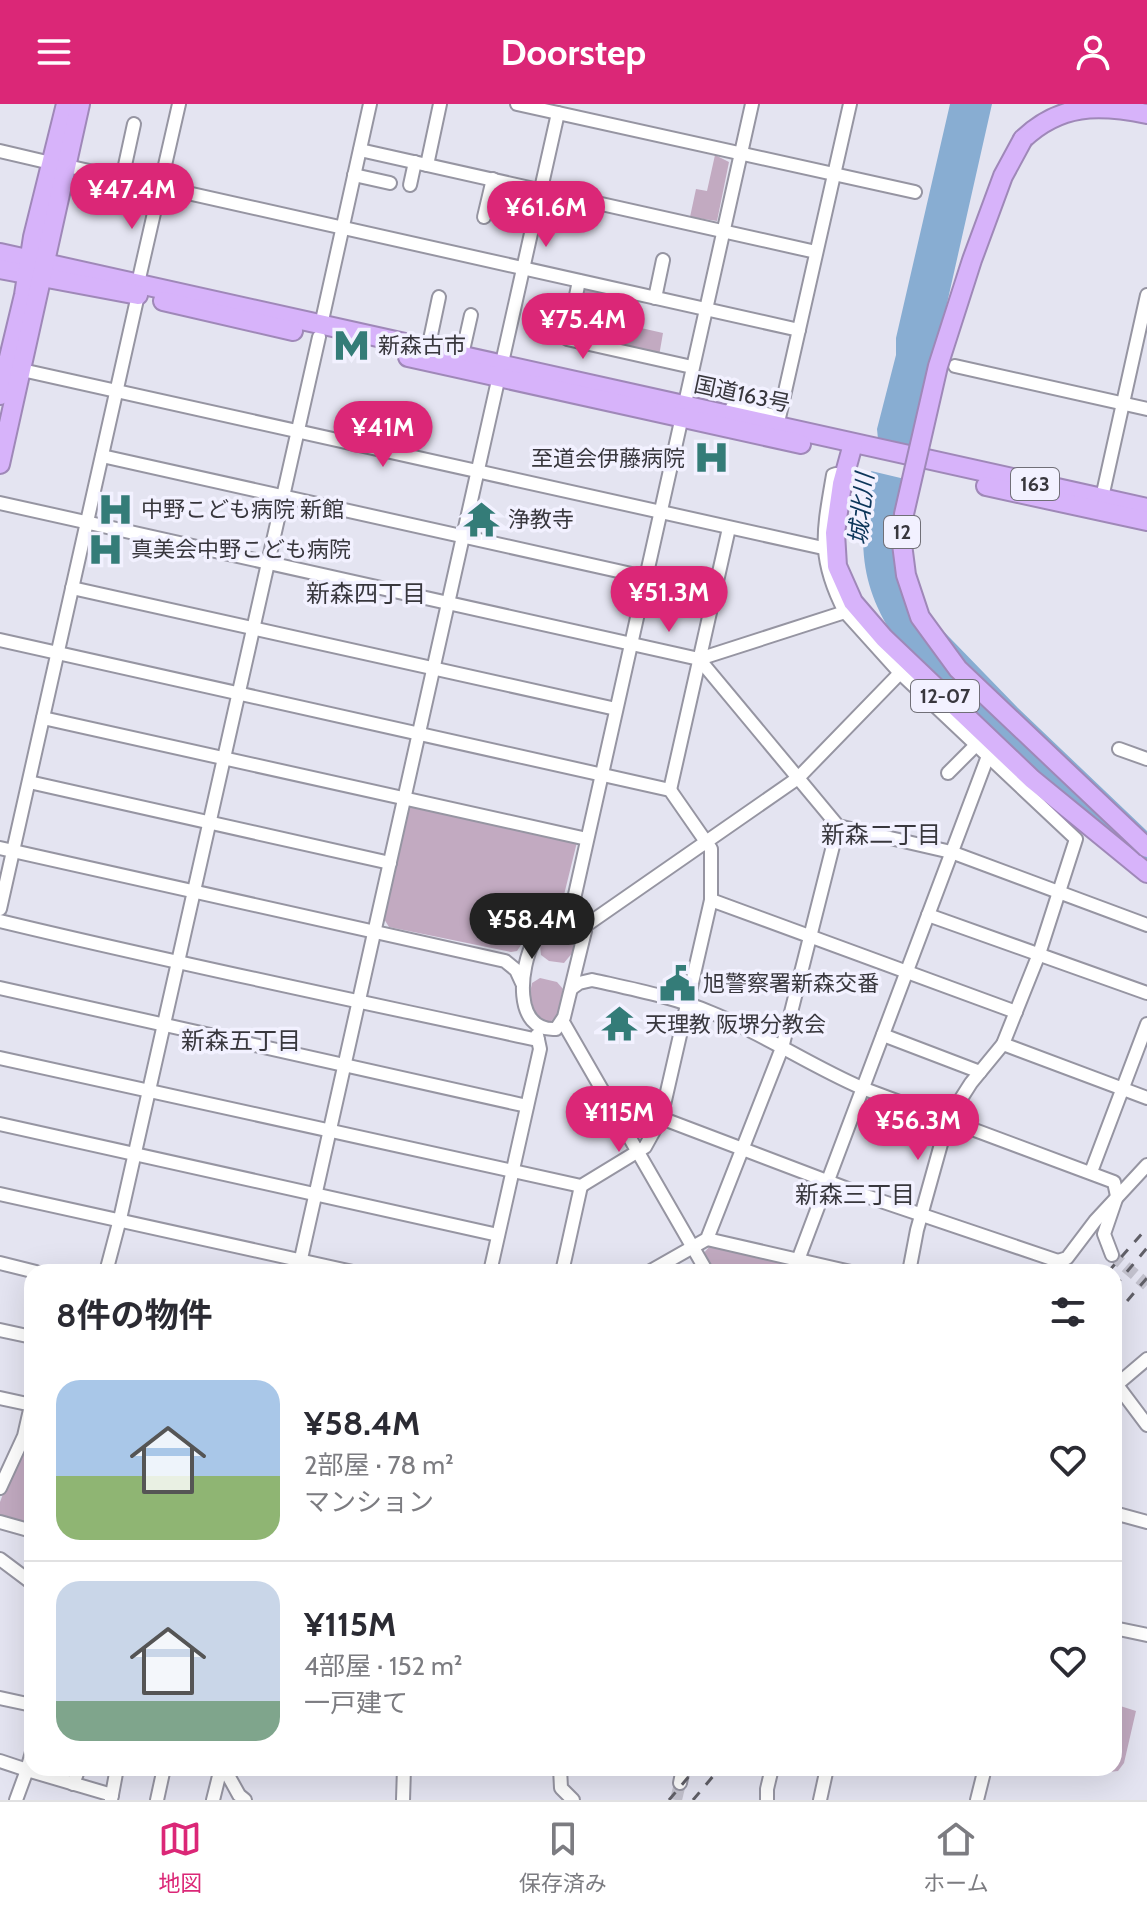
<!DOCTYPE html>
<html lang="ja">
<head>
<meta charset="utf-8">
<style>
	:root { --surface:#fff; --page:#f7f7f7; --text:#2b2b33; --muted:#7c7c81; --line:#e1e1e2; --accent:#db2777 }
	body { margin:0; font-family:Cabin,"Noto Sans JP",sans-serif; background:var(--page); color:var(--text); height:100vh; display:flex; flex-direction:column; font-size:30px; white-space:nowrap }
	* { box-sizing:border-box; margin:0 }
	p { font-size:26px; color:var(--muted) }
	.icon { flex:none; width:44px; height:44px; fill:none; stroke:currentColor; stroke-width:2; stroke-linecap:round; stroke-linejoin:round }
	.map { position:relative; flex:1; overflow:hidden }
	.sheet { position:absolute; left:24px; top:1160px; width:1098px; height:512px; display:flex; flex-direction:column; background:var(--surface); border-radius:24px; box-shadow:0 8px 32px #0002 }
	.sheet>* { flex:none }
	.price { position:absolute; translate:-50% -68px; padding:0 18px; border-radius:28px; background:var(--accent); color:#fff; font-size:26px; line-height:52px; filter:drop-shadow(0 2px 4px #0008) }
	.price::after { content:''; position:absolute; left:50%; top:48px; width:24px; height:18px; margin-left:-12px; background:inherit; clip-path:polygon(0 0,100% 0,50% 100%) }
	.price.active { background:#222; color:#fff }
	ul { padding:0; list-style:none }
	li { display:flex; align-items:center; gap:24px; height:200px; padding:0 32px }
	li+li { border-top:2px solid var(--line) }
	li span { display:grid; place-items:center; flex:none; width:224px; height:160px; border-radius:24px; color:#555 }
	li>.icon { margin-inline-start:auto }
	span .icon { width:96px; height:96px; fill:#fffc; stroke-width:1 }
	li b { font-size:34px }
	h2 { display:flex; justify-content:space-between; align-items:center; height:96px; padding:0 32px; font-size:34px }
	header { display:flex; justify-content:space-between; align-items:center; height:104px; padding:0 32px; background:var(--accent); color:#fff; font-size:36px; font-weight:700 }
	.dock { display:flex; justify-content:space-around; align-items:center; height:112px; border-top:2px solid var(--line); background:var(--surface); font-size:22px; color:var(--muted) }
	.dock a { display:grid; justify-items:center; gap:4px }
	.dock .active { color:var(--accent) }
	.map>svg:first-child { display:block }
	.green { fill:#c2aac1 }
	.water { fill:#88add2 }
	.pier { fill:#e4e4f1 }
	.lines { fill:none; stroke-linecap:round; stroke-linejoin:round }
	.minor-tunnel { stroke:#c2c1cd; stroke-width:12; stroke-dasharray:12 6; stroke-linecap:butt }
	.minor-casing { stroke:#9695a2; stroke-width:16 }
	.highway-casing { stroke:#9f88b8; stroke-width:22 }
	.minor { stroke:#fff; stroke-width:12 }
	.highway { stroke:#d7b3fa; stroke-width:18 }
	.rail { stroke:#605f67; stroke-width:3; stroke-dasharray:10 10; stroke-linecap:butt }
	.highway-bridge-casing { stroke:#9f88b8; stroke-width:22; stroke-linecap:butt }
	.highway-bridge { stroke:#d7b3fa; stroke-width:18 }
	.labels { text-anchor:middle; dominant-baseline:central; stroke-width:7; stroke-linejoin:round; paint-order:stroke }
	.shield { fill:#f2f1ff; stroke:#706f77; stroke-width:2 }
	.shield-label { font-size:20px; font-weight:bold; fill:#38373d }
	.poi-label { font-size:22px; fill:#38373d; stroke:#f2f1ff; text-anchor:start }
	.street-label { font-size:22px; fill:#38373d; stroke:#f2f1ff }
	.water-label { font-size:24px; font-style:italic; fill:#0c365a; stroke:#f2f1ff }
	.neighbourhood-label { font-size:24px; fill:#38373d; stroke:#f2f1ff }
</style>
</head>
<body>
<header><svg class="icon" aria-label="menu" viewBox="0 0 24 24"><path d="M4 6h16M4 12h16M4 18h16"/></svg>Doorstep<svg class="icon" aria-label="person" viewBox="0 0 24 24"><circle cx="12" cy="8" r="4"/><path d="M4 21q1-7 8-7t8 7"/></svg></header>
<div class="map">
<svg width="1147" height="1696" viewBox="0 0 1147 1696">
	<rect width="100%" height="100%" fill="#e4e4f1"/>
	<g class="green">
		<polygon points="715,51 729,58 717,117 690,113 696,85 707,87"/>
		<polygon points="581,184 624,193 619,219 663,229 659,252 576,233 571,228"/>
		<polygon points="414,701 577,738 563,795 555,804 541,811 517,847 511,848 389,823 384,815 408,705"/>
		<polygon points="565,819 571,819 575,824 573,848 564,859 549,857 541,851 540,841 553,824"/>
		<path d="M540,874L557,878L563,885L557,912L549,919C533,913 528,894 532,879Z"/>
		<polygon points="710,1142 829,1168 714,1168 703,1150"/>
		<polygon points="32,1312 32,1420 0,1411 0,1398"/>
		<polygon points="1114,1600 1136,1607 1124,1659 1118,1667 1074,1672 1046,1664 1114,1664"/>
	</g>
	<path class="water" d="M950,0H992L897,421L919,502L1018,604L1147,727V774L923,557C909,553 899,540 891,528C849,462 863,407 878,335L877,325L896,251V234Z"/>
	<polygon class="pier" points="874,333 916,342 909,376 867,366"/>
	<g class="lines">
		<g class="minor-tunnel">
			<polyline points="1112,1151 1147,1181"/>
			<polyline points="676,1696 680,1679"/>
		</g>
		<defs>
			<g id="minor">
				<polyline points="517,0 915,88"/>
				<polyline points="360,46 816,148"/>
				<polyline points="0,47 51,59"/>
				<polyline points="427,61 440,0"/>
				<polyline points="67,62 799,226"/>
				<polyline points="354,71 390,79"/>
				<polyline points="122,75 134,20"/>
				<polyline points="410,81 415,58"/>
				<polyline points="484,113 493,75"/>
				<polyline points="579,177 567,235 692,263"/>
				<polyline points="138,179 179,0"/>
				<polyline points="655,194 663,156"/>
				<polyline points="321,221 370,0"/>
				<polyline points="428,245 439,193"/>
				<polyline points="462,251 471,211"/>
				<polyline points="955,262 1147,305"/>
				<polyline points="22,266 823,444"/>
				<polyline points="727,311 733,302 779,313"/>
				<polyline points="779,314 850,0"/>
				<polyline points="102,352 645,473"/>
				<path d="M836,370L833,371C823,429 817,454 845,508"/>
				<polyline points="1101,398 1147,191"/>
				<polyline points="0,399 699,555 845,508 900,569 1076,735 1039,850 1003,940 971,979 948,1015 917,1126 909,1168"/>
				<polyline points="72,484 616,605"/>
				<polyline points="0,536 670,686 711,745 711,796 661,1014 645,1043 581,1082 0,954"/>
				<polyline points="699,555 838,722 951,748 1147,821"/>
				<polyline points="43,614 587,735"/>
				<polyline points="1119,645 1147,655"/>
				<polyline points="948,669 976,641"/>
				<polyline points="29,678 390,759"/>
				<polyline points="670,686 729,424"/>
				<polyline points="0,744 505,857 516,866 522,879"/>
				<path d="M574,795C560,809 544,820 534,837C520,862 512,928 556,925L564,913L585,827L574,795L752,0"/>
				<polyline points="711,796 1016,908"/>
				<polyline points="0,805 138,191"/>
				<polyline points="928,811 1147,889"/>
				<path d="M0,817C178,860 358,897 538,936"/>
				<polyline points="585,822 798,674 900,569"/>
				<polyline points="0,884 527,1002"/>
				<path d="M572,884L579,879L592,876C632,885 674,893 712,909C764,930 811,962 862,984L1114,1078L1117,1092L1104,1130L1112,1151"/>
				<polyline points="563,918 707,1168"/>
				<polyline points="883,931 980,968"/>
				<polyline points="1003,940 1147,994"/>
				<polyline points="661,1014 869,1093 1058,1157"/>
				<polyline points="0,1020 498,1131"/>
				<polyline points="1091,1068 1147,920"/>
				<polyline points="0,1090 353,1168"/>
				<polyline points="707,1135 851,1168"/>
				<polyline points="798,1156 988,652"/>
				<polyline points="0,1159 36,1168"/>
				<polyline points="106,1168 120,1115 319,233"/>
				<polyline points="298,1168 558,9"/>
				<polyline points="490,1168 540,945 537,931"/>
				<polyline points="562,1168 581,1082"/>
				<polyline points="649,1168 707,1135 782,944 838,722"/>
				<polyline points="1050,1168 1058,1157 1067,1154 1095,1117 1147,1061"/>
				<polyline points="0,1226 32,1233"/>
				<polyline points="1117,1281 1147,1321"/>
				<polyline points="1114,1283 1147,1255"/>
				<polyline points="0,1294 32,1301"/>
				<polyline points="0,1384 24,1332 32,1297"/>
				<polyline points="1114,1409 1147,1418"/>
				<polyline points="0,1418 32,1427"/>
				<polyline points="0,1455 32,1479"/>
				<polyline points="1114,1524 1147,1531"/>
				<polyline points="0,1594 32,1601"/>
				<polyline points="0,1657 27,1666 32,1648"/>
				<polyline points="224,1664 239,1691 245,1696"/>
				<polyline points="560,1664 561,1684 573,1696"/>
				<polyline points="680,1679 683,1664"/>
				<polyline points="73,1680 79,1664"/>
				<polyline points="16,1696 27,1666 112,1691"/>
				<polyline points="111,1696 117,1664"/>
				<polyline points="157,1696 164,1664"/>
				<polyline points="213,1696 221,1664"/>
				<polyline points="403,1696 404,1664"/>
				<polyline points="767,1696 767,1685 772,1664"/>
				<polyline points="820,1696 827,1664"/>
				<polyline points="977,1696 985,1664"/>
			</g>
			<g id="highway">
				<path d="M1023,35C1060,0 1098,0 1147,10"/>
				<polyline points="0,149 1147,404"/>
				<polyline points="0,165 138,191"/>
				<polyline points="163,197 293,227"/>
				<polyline points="408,253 801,340"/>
				<polyline points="0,291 24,191 33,133 66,0"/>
				<polyline points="853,340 842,380 835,429 837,462 853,498 884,534 1032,675 1147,769"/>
				<polyline points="0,360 80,0"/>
				<polyline points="986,382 1147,417"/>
			</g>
		</defs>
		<use href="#minor" class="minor-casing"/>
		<use href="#highway" class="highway-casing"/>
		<use href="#minor" class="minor"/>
		<use href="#highway" class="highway"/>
		<g class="rail">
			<polyline points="1108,1168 1147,1124"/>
			<polyline points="1114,1183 1147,1144"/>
			<polyline points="1114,1212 1147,1174"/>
			<polyline points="669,1696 696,1664"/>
			<polyline points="693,1696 720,1664"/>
		</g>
		<defs>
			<polyline id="highway-bridge" points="1023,35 1003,72 972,156 938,262 904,410 902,440 906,471 920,513 958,565 1147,744"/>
		</defs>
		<use href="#highway-bridge" class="highway-bridge-casing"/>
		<use href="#highway-bridge" class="highway-bridge"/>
	</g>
	<defs>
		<symbol id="metro-bare" viewBox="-9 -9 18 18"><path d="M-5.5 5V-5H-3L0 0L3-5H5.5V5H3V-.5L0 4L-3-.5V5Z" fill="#347c78" stroke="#f2f1ff" stroke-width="2.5" paint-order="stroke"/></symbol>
		<symbol id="hospital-bare" viewBox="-9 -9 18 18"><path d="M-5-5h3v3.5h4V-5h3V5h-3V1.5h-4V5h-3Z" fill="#347c78" stroke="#f2f1ff" stroke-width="2.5" paint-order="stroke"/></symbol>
		<symbol id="temple-bare" viewBox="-9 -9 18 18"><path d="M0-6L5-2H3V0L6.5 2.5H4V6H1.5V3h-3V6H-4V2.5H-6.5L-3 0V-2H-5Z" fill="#347c78" stroke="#f2f1ff" stroke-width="2.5" paint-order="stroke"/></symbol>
		<symbol id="civic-bare" viewBox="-9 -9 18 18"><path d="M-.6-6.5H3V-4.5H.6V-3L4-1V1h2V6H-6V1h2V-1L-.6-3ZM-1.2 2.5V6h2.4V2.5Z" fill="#347c78" stroke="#f2f1ff" stroke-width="2.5" paint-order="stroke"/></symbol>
	</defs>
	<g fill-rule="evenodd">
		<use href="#metro-bare" x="326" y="216" width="51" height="51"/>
		<use href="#hospital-bare" x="686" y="328" width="51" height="51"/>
		<use href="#hospital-bare" x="90" y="380" width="51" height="51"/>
		<use href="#temple-bare" x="456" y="390" width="51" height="51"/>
		<use href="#hospital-bare" x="80" y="420" width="51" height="51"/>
		<use href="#civic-bare" x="652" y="854" width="51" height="51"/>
		<use href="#temple-bare" x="594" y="894" width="51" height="51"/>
	</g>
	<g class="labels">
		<g class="shield">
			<rect x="1011" y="364" width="48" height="32" rx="6"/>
			<rect x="884" y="412" width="36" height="32" rx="6"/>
			<rect x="911" y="576" width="68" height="32" rx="6"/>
		</g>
		<g class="shield-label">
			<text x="1035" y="380">163</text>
			<text x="902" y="428">12</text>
			<text x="945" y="592">12-07</text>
		</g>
		<g class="poi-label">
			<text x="378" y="241">新森古市</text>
			<text x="685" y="354" text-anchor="end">至道会伊藤病院</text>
			<text x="141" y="405">中野こども病院 新館</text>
			<text x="508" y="415">浄教寺</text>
			<text x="131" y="445">真美会中野こども病院</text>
			<text x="703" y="879">旭警察署新森交番</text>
			<text x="645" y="920">天理教 阪堺分教会</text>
		</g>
		<g class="street-label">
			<text transform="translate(742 290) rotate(12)">国道163号</text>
		</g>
		<g class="water-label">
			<text transform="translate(861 405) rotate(-84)">城北川</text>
		</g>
		<g class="neighbourhood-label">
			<text x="366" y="489">新森四丁目</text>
			<text x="881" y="730">新森二丁目</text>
			<text x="241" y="936">新森五丁目</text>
			<text x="855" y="1090">新森三丁目</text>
		</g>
	</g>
</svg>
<b class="price" style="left:132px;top:127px">¥47.4M</b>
<b class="price" style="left:546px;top:145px">¥61.6M</b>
<b class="price" style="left:583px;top:257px">¥75.4M</b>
<b class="price" style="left:383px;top:365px">¥41M</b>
<b class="price" style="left:669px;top:530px">¥51.3M</b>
<b class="price active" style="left:532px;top:857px">¥58.4M</b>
<b class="price" style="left:619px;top:1050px">¥115M</b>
<b class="price" style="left:918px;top:1058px">¥56.3M</b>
<section class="sheet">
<h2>8件の物件<svg class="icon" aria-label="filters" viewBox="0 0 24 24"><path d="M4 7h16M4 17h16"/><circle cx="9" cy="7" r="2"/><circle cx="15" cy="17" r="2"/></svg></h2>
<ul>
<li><span style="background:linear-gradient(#a9c7e8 60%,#8fb573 0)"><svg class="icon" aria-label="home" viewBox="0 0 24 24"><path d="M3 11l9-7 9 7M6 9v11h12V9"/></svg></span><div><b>¥58.4M</b><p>2部屋 · 78 m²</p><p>マンション</p></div><svg class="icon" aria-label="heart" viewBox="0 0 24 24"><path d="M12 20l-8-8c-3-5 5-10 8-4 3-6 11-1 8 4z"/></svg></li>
<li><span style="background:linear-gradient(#c9d6e8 75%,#7fa58c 0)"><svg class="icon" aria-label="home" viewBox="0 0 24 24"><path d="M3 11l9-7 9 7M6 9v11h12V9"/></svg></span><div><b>¥115M</b><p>4部屋 · 152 m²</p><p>一戸建て</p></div><svg class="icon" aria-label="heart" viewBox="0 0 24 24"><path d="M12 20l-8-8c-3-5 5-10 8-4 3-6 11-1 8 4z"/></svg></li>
</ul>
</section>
</div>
<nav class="dock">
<a class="active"><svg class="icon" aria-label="map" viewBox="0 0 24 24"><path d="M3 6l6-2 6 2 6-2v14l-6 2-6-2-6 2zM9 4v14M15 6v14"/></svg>地図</a>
<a><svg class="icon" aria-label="saved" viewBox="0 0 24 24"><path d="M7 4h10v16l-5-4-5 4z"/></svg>保存済み</a>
<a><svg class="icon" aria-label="home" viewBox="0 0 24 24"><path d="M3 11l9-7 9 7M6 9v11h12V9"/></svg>ホーム</a>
</nav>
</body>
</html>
